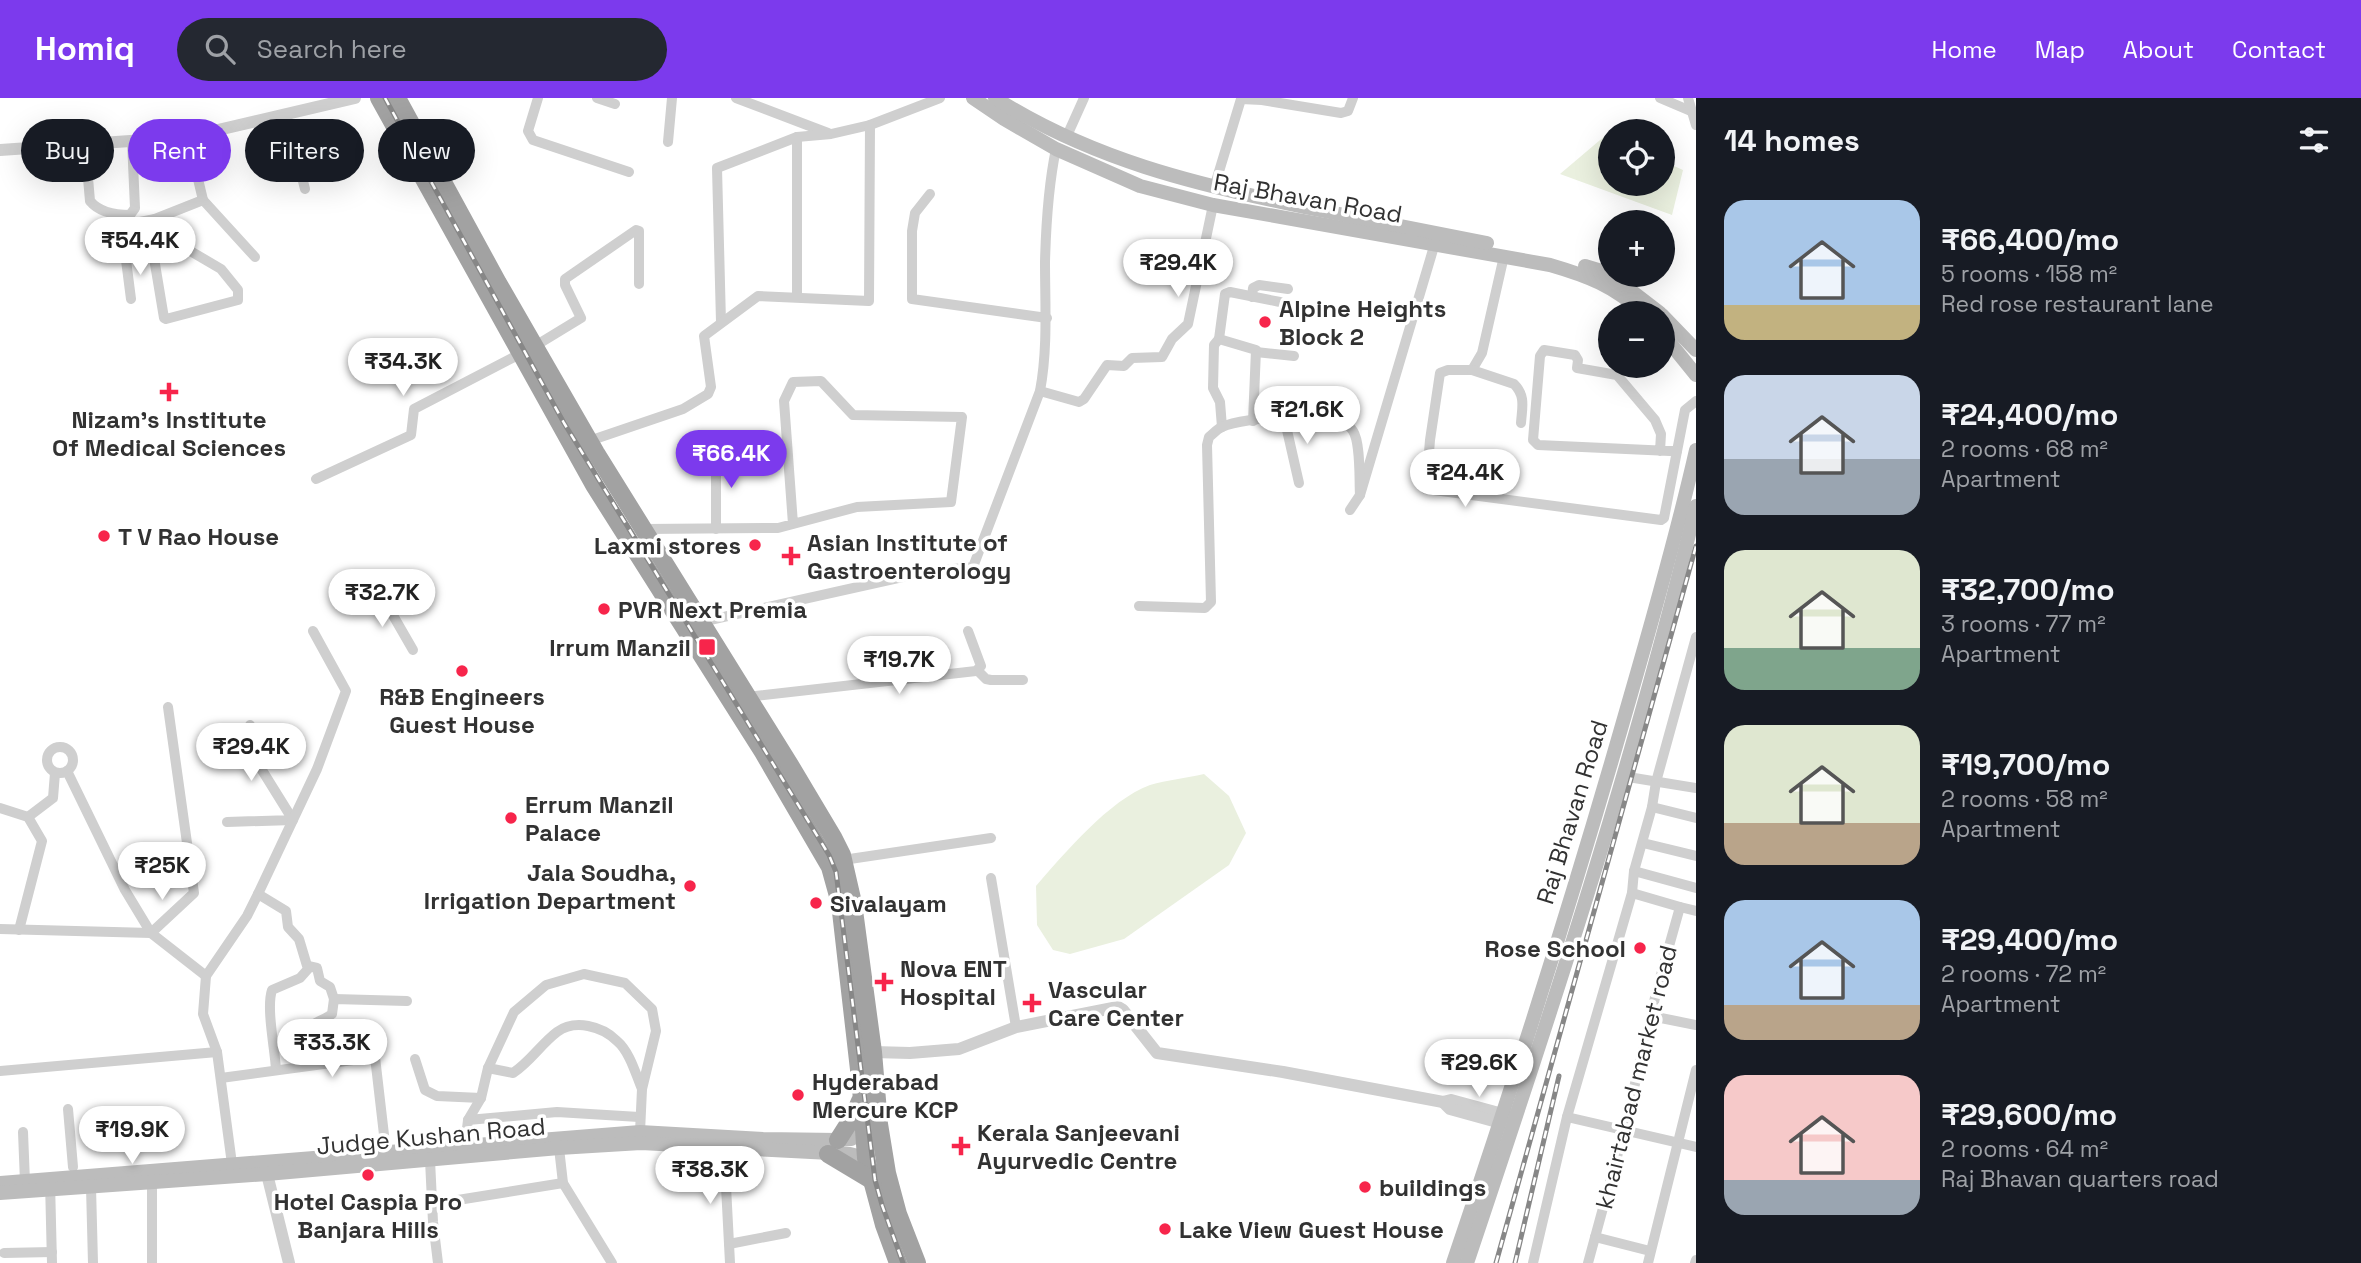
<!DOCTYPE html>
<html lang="en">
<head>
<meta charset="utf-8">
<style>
	:root { --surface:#171b24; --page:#242831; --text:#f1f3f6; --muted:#9ea1a6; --accent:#7c3aed }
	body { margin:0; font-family:"Space Grotesk",sans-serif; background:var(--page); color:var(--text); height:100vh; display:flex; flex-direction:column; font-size:26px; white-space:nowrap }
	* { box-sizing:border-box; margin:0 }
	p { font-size:23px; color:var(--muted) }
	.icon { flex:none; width:38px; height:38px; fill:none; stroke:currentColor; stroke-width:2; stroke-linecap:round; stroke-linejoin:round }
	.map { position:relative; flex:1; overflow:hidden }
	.side { display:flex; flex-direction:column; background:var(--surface); width:665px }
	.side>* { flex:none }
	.top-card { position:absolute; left:21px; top:21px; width:665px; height:63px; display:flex; gap:14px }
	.controls { position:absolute; left:1598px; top:21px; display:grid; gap:14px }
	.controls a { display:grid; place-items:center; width:77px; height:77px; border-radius:50%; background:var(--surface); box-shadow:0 7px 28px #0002; font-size:35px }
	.price { position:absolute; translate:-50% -60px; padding:0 16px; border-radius:24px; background:#fff; color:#222; font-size:23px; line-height:46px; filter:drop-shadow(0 2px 4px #0008) }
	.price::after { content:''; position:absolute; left:50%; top:42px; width:21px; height:16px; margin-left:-10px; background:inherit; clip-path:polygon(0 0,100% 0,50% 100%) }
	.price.on { background:var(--accent); color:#fff }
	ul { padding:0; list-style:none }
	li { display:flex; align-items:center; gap:21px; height:175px; padding:0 28px }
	li span { display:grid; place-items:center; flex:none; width:196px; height:140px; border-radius:21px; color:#555 }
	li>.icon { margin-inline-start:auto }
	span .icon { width:84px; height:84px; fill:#fffc; stroke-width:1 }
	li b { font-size:30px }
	h2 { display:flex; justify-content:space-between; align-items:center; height:84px; padding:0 28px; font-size:30px }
	.tag { padding:0 24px; border-radius:32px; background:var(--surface); box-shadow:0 7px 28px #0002; font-size:24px; line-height:63px }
	.tag.on { background:var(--accent); color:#fff }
	header { display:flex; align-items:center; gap:42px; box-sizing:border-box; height:98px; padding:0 35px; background:var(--accent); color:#fff }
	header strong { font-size:33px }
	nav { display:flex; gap:38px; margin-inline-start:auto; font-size:24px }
	.search { width:490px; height:63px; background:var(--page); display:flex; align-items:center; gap:18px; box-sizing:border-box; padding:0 24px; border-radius:38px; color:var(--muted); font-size:26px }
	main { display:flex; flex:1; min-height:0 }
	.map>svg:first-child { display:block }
	.green { fill:#eaf0df }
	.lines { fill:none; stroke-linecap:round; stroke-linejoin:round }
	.minor { stroke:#cfcfcf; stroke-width:10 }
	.tertiary { stroke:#cfcfcf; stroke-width:12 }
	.secondary { stroke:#bcbcbc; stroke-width:14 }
	.trunk { stroke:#a2a2a2; stroke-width:18 }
	.rail-casing { stroke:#878787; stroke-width:5 }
	.rail { stroke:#fff; stroke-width:2.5; stroke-dasharray:8; stroke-linecap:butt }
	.poi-dot { fill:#f7254b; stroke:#fff; stroke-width:2.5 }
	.labels { text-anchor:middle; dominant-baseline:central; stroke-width:7; stroke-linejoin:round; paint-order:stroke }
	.street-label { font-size:24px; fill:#323232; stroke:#fff }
	.poi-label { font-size:24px; font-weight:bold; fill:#323232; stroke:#fff; text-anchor:start }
</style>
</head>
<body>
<header>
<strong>Homiq</strong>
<div class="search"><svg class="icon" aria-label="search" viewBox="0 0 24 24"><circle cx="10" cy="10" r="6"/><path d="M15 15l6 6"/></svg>Search here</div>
<nav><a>Home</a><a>Map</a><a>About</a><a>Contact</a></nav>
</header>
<main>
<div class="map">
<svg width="1696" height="1165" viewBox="0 0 1696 1165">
	<rect width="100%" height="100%" fill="#fff"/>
	<g class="green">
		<polygon points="1606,37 1610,39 1610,86 1662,86 1663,63 1683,72 1672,117 1560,76"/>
		<path d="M1204,676L1229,698L1246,735L1229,767L1124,841L1070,856L1053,852L1037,827L1036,788C1064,756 1109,702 1150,687C1167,682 1186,680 1204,676Z"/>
	</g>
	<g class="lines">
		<g class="minor">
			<polyline points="538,0 528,33 533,42 629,74"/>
			<polyline points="597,0 615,6"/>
			<polyline points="736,0 828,35"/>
			<polyline points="1660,0 1693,14"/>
			<polyline points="1688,0 1696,27"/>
			<polyline points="286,16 305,91"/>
			<polyline points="797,39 797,199"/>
			<polyline points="1066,40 1084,0"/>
			<polyline points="668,44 672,0"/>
			<path d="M85,46L90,103C99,114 116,117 130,117L135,110L132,43"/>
			<polyline points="1214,90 1241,1 1262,2 1341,15 1348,13 1353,0"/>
			<polyline points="930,96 915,115 912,133 912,201 1047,220"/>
			<polyline points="203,102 255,159"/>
			<polyline points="155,121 163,137 221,171 238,192 238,202 166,221 164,220 152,148 162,134"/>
			<polyline points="1504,158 1482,255 1472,272 1448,272 1440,275 1430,342 1426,391 1661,422 1664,420 1685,312 1696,303"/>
			<polyline points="1252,199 1253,190 1259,187 1288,191"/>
			<polyline points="131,201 122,131 130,126 155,121 203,102 188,39"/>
			<polyline points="721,224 717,70 797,39 831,36 870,27 940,0"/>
			<polyline points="1219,241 1214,247 1213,290 1220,304 1222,329"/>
			<polyline points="535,248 581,220 565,187 565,181 636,132 639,133 639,186"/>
			<polyline points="1256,254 1294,258"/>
			<path d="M1472,272L1514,286C1526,298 1522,310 1521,325"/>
			<polyline points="1040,293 1079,304 1084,301 1107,267 1124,268 1132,260 1162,259 1172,241 1188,226 1213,107"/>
			<polyline points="1284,319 1299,385"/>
			<polyline points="1253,323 1256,252 1219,241 1225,196 1230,194 1280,204"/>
			<polyline points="589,343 683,311 708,296 711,289 704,238 758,198 869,203 870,27"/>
			<polyline points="716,353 716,431"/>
			<polyline points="1660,353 1661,336 1655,322 1617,277 1577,270 1578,262 1575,257 1544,252 1540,258 1533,342 1538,347 1670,353 1677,353"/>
			<polyline points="316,381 411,337 414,311 520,256"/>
			<polyline points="1350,412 1360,397 1435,145"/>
			<polyline points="644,431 778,430 857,409 951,404 962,319 853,317 821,283 793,284 784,303 793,426"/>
			<polyline points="379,493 413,552"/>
			<path d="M1139,508L1205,510L1211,504L1207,347L1209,339C1213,336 1217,331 1222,329C1243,319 1340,311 1353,333C1361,345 1359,382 1360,397"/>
			<path d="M701,524L925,474L973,469L1040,293C1048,250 1045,207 1045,164C1046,126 1048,89 1056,51"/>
			<polyline points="978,573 986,581 991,582 1023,582"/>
			<polyline points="747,599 976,573 981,568 968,533"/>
			<circle cx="60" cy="662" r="13"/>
			<polyline points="67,673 125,792 151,835 206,878"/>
			<polyline points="1622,678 1696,690"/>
			<polyline points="1652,709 1696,720"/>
			<polyline points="0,710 28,719 42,743 19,832"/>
			<polyline points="28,719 53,700 55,675"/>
			<polyline points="227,724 293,722 252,656 250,627"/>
			<polyline points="1643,745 1696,758"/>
			<polyline points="843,762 991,740"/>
			<polyline points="1634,773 1696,790"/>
			<polyline points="991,780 1016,929"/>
			<polyline points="1632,795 1680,809"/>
			<path d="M258,796L286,813L288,829L299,841L308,871L300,880L272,892C266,910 275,951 276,972"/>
			<polyline points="0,831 151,835 194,795 168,609"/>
			<polyline points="308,868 317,870 320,883 330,889 334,901"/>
			<polyline points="1651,918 1696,927"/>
			<polyline points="415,961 425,992 437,998 481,1000"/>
			<path d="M311,967C309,956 301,936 311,928C317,923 326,921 332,916L334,901L407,903"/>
			<path d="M488,970L513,975C530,964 541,946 557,934C575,921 602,928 617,943C630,954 636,977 642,991"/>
			<polyline points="0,973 217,954"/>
			<polyline points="221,980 375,959 386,1054"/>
			<polyline points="68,1011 73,1069"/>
			<polyline points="1567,1019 1696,1049"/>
			<polyline points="468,1022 557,1014 639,1019"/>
			<polyline points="23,1034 25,1084"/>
			<polyline points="465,1047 468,1022 481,1000 488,970 514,914 546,887 584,876 625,885 652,911 656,933 642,991 640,1034"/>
			<polyline points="559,1050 563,1085 612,1165"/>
			<polyline points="724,1050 730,1165"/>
			<polyline points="430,1062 433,1124 438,1165"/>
			<polyline points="232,1066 217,954 203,916 206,878 247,818 257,798 317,671 346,593 313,533"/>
			<polyline points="50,1084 52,1165"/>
			<polyline points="91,1089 93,1165"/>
			<polyline points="433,1106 563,1085"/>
			<polyline points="1595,1139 1650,1153"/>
			<polyline points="729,1146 786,1135"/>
			<polyline points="4,1155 52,1154"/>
			<polyline points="152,1165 152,1084"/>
			<polyline points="1533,1165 1567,1019 1632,795 1634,773 1652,709 1656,684 1696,539"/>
			<polyline points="1588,1165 1624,1033 1657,891 1680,809 1696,813"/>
			<polyline points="1648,1165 1696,972"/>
			<polyline points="1695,1165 1696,1162"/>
		</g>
		<g class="tertiary">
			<polyline points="0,52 188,39 355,0"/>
			<polyline points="873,954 910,955 959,951 1016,929 1118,909 1123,912 1157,955 1283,974 1443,1004 1451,1002 1510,1018"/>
			<polyline points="1443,1004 1450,1011 1508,1027"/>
			<polyline points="267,1076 289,1165"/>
		</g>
		<g class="secondary">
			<path d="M973,0L1004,21L1056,51L1140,88L1213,107L1550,167C1588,178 1614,188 1643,215"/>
			<path d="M995,0C1091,61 1194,86 1304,109C1365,121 1426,133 1487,145"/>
			<polyline points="1585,168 1608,175 1660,215"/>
			<polyline points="1662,217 1696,252"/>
			<polyline points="1662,235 1696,277"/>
			<polyline points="0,1085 640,1034 763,1041 838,1042 851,1041 864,1034"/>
			<polyline points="0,1095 267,1076 559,1050 641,1045 850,1056 866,1060"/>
			<path d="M1453,1165C1516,979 1575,792 1629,603C1653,520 1677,436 1696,352"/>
			<path d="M1467,1165C1551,915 1634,664 1696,408"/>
		</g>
		<g class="trunk">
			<polyline points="379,0 594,387 763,654 830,769 840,805 861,989 866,1060 884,1127 898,1165"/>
			<polyline points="397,0 498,185 596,355 790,667 833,739 842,757 853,805 873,954 879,1026 887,1075 898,1116 917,1165"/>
			<polyline points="838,1042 854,1017 860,1003"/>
			<polyline points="828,1056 873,1083"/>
		</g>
		<defs>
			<g id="rail">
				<polyline points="385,0 564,325 829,757 836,774 875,1082 882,1107 903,1165"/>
				<polyline points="1496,1165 1696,448"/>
				<polyline points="1515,1165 1559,978"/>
			</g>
		</defs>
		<use href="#rail" class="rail-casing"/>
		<use href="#rail" class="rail"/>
	</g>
	<g class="poi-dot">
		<circle cx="1265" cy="224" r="7"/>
		<path d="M165.5 283.5h7v7h7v7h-7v7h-7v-7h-7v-7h7z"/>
		<circle cx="104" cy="438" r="7"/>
		<circle cx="755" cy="447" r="7"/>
		<path d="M787.5 447.5h7v7h7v7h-7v7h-7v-7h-7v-7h7z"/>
		<circle cx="604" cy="511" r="7"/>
		<rect x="698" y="540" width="18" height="18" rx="3.5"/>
		<circle cx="462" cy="573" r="7"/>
		<circle cx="511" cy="720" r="7"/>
		<circle cx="690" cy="788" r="7"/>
		<circle cx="816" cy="805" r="7"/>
		<circle cx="1640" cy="850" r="7"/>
		<path d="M880.5 873.5h7v7h7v7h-7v7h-7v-7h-7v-7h7z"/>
		<path d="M1028.5 894.5h7v7h7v7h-7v7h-7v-7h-7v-7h7z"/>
		<circle cx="798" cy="997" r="7"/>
		<path d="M957.5 1037.5h7v7h7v7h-7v7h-7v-7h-7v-7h7z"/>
		<circle cx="368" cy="1077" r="7"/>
		<circle cx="1365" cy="1089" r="7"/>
		<circle cx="1165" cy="1131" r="7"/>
	</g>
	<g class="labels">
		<g class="street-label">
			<text transform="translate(1308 100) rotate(10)">Raj Bhavan Road</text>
			<text transform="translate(1572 714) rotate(-73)">Raj Bhavan Road</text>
			<text transform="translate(1636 979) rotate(-76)">khairtabad market road</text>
			<text transform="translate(431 1038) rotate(-5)">Judge Kushan Road</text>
		</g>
		<g class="poi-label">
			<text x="1279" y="210">Alpine Heights<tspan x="1279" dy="28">Block 2</tspan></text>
			<text x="169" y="321" text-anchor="middle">Nizam's Institute<tspan x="169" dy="28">Of Medical Sciences</tspan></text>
			<text x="118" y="438">T V Rao House</text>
			<text x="807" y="444">Asian Institute of<tspan x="807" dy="28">Gastroenterology</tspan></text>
			<text x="741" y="447" text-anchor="end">Laxmi stores</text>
			<text x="618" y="511">PVR Next Premia</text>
			<text x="691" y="549" text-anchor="end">Irrum Manzil</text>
			<text x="462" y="598" text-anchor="middle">R&amp;B Engineers<tspan x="462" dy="28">Guest House</tspan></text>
			<text x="525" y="706">Errum Manzil<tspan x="525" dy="28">Palace</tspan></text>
			<text x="676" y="774" text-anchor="end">Jala Soudha,<tspan x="676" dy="28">Irrigation Department</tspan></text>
			<text x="830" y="805">Sivalayam</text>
			<text x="1626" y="850" text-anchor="end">Rose School</text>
			<text x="900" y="870">Nova ENT<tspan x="900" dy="28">Hospital</tspan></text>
			<text x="1048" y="891">Vascular<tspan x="1048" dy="28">Care Center</tspan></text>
			<text x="812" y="983">Hyderabad<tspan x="812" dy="28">Mercure KCP</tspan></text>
			<text x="977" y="1034">Kerala Sanjeevani<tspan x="977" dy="28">Ayurvedic Centre</tspan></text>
			<text x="1379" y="1089">buildings</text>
			<text x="368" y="1103" text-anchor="middle">Hotel Caspia Pro<tspan x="368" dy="28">Banjara Hills</tspan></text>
			<text x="1179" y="1131">Lake View Guest House</text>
		</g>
	</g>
</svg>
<div class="controls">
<a><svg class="icon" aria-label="locate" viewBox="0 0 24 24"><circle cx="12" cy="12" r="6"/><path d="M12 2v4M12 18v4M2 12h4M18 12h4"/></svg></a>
<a>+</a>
<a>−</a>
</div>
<b class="price" style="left:140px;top:179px">₹54.4K</b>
<b class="price" style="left:1178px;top:201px">₹29.4K</b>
<b class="price" style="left:403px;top:300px">₹34.3K</b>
<b class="price" style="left:1307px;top:348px">₹21.6K</b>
<b class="price on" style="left:731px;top:392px">₹66.4K</b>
<b class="price" style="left:1465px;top:411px">₹24.4K</b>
<b class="price" style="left:382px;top:531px">₹32.7K</b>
<b class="price" style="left:899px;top:598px">₹19.7K</b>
<b class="price" style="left:251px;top:685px">₹29.4K</b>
<b class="price" style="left:162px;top:804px">₹25K</b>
<b class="price" style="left:332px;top:981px">₹33.3K</b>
<b class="price" style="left:1479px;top:1001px">₹29.6K</b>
<b class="price" style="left:132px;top:1068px">₹19.9K</b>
<b class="price" style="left:710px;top:1108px">₹38.3K</b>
<div class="top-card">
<a class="tag">Buy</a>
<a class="tag on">Rent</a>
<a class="tag">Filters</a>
<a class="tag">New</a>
</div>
</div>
<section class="side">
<h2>14 homes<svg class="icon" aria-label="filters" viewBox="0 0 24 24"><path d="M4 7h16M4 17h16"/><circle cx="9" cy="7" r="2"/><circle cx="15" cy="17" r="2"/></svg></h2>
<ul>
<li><span style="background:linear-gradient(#a9c7e8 75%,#c2b280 0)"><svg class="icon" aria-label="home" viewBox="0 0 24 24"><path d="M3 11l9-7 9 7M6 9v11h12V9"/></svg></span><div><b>₹66,400/mo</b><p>5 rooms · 158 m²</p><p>Red rose restaurant lane</p></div></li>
<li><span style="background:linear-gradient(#c9d6e8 60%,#9aa5b1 0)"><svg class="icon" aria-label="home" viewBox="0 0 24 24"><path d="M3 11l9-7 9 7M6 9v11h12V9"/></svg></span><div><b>₹24,400/mo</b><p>2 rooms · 68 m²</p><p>Apartment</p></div></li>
<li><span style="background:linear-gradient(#dfe7d0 70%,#7fa58c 0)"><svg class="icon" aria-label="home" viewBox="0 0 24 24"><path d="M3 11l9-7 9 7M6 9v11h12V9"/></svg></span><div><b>₹32,700/mo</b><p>3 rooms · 77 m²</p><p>Apartment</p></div></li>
<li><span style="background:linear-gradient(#dfe7d0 70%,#b9a48a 0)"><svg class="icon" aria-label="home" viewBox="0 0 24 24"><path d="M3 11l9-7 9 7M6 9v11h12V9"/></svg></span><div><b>₹19,700/mo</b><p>2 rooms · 58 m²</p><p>Apartment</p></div></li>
<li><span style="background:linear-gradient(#a9c7e8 75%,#b9a48a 0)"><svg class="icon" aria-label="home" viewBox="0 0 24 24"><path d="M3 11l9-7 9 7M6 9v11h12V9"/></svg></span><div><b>₹29,400/mo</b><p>2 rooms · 72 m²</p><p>Apartment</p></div></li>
<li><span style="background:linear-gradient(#f6c9c9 75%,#9aa5b1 0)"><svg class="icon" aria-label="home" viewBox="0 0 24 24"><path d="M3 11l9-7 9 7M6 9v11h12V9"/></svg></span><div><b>₹29,600/mo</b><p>2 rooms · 64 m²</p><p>Raj Bhavan quarters road</p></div></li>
</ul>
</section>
</main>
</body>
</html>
